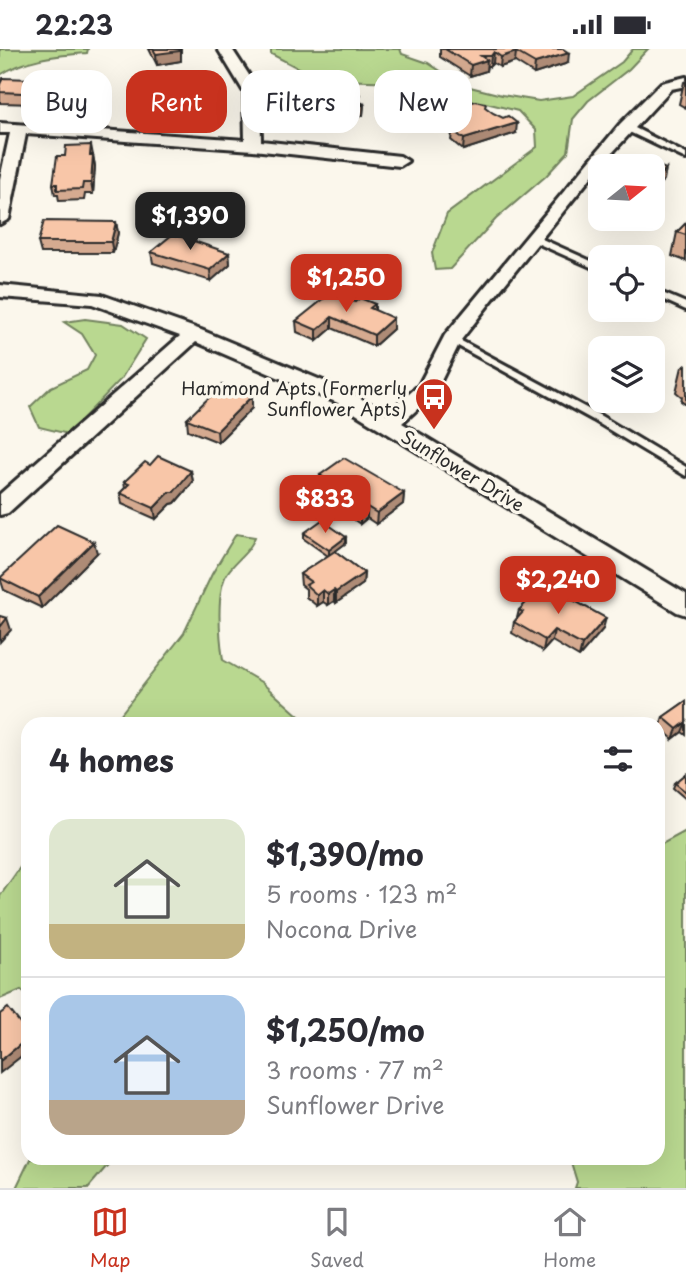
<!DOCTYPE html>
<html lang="en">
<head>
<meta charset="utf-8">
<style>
	:root { --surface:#fff; --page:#f7f7f7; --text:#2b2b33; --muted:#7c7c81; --line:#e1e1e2; --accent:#c8321e }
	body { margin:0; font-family:"Playpen Sans",sans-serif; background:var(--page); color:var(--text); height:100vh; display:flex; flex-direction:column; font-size:26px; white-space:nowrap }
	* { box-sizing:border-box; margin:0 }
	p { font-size:23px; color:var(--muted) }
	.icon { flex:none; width:38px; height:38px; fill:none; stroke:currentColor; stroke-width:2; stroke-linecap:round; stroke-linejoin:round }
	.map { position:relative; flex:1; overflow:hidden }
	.panel { position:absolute; left:21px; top:668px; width:644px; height:448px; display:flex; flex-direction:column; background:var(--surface); border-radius:21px; box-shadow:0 7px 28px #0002 }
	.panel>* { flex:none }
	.hud { position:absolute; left:21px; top:21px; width:644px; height:63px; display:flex; gap:14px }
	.needle { width:46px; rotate:72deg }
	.controls { position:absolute; left:588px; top:105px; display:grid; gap:14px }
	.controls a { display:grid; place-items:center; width:77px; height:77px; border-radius:14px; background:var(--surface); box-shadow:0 7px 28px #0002; font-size:35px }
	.price { position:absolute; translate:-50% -60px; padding:0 16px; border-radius:14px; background:var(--accent); color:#fff; font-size:23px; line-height:46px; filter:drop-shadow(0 2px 4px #0008) }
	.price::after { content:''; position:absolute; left:50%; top:42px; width:21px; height:16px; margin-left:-10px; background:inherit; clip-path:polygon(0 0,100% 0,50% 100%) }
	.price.on { background:#222; color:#fff }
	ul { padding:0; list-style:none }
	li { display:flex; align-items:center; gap:21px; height:175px; padding:0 28px }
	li+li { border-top:2px solid var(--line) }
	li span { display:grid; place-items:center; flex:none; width:196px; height:140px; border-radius:21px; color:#555 }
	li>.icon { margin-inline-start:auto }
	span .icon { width:84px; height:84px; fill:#fffc; stroke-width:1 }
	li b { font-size:30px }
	h2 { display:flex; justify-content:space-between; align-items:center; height:84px; padding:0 28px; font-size:30px }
	.tag { padding:0 24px; border-radius:21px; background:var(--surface); box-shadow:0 7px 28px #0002; font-size:24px; line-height:63px }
	.tag.on { background:var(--accent); color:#fff }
	.status { display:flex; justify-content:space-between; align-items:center; height:49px; padding:0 35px; background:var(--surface); direction:ltr }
	.status svg { height:19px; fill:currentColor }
	.tab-bar { display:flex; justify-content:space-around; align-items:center; height:98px; border-top:2px solid var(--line); background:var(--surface); font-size:19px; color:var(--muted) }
	.tab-bar a { display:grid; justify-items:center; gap:4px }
	.tab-bar .on { color:var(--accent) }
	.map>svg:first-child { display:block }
	.green { fill:#b9d890; stroke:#72825e; stroke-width:2 }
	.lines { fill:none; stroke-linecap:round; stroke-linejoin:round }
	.service-casing { stroke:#2b2b2b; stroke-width:6 }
	.minor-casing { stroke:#2b2b2b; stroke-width:6 }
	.service { fill:#fbf7ec; fill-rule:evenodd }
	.minor { fill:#fbf7ec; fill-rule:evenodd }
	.wall { fill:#d5aa90; stroke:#2b2b2b; stroke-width:2 }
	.shaded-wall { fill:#ae8b76; stroke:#2b2b2b; stroke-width:2 }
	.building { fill:#f8c6a8; stroke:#2b2b2b; stroke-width:2 }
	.labels { text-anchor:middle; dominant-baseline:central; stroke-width:7; stroke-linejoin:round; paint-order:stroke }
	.poi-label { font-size:18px; fill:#2b2b2b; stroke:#fbf7ec; text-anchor:end }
	.street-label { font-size:18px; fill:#2b2b2b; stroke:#fbf7ec }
</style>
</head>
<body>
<div class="status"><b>22:23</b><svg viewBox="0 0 49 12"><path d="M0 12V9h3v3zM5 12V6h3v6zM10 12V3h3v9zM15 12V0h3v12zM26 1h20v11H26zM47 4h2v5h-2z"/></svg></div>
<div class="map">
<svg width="686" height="1139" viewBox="0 0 686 1139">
	<rect width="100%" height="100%" fill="#fbf7ec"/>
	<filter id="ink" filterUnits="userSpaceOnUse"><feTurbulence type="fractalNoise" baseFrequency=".0143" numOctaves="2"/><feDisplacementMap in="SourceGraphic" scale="14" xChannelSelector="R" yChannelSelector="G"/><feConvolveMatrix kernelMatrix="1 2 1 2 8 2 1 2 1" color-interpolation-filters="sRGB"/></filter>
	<g filter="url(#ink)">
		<g class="green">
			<path d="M0,0H88L87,4C55,7 27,9 0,26Z"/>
			<polygon points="271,0 400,0 402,5 428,14 462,36 502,46 539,52 573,47 622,13 633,0 648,0 629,20 588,52 573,70 568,103 546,127 496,170 450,220 435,221 432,204 447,165 537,98 536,81 518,62 482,53 444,56 401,33 335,31 300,20 271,5"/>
			<polygon points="85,270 123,275 146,290 121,330 68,385 39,378 30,358 51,338 87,321 95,306 82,285 64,273"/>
			<path d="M236,485L255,488C250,503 237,510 228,523C215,541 220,590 223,611L261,633L308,675H113L184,584L212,525Z"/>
			<polygon points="686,782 686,1139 575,1139 577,1133 570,1110 658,1110 658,797"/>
			<polygon points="28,807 28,947 21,941 0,950 0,847"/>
			<polygon points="30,1110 113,1110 88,1139 16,1139"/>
		</g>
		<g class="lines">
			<defs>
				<g id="service">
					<polygon points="623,76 629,76 686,105 686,110 623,80"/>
					<polygon points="533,186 600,216 600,222 530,191 530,187"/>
					<polygon points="653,240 686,254 686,261 653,246"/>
					<polygon points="452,287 601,367 686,418 686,427 593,371 449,292 449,288"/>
				</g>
				<g id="minor">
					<polygon points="218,0 232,0 260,43 261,92 400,107 408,112 400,117 253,101 26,85 9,170 0,175 0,130 10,84 0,84 0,74 245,91 244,43"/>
					<polygon points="686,28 686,37 671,40 600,117 500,241 461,291 435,344 402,374 686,545 686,566 677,563 338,354 196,293 8,464 0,466 0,445 180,287 92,255 0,248 0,236 102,246 201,281 352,344 387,365 419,336 445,286 620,75 661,34"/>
				</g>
			</defs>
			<use href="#service" class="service-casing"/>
			<use href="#minor" class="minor-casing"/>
			<use href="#service" class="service"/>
			<use href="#minor" class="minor"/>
		</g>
		<g class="wall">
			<polygon points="149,0 181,0 181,12 157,16"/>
			<polygon points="440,0 535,0 568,14 534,25 515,13 500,18 493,14 490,17 487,17 486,22 470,27 440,8"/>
			<polygon points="686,32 686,59 679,55 684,33"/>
			<polygon points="57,33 74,33 76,44 70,56 0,54 0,35"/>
			<polygon points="171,33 198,39 208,50 209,61 176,65 170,49 169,38 172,38"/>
			<polygon points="360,46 360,53 364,55 363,66 332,78 319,70 319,66 308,59 308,49"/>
			<polygon points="486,59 516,84 463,101 451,91 452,84 437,78 438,68 444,65 444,60"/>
			<polygon points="91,96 95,117 93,145 85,145 84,151 59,152 58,146 55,146 53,135 65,107"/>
			<polygon points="116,173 118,184 113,204 41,204 38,193"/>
			<polygon points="686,174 686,212 672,207 677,183"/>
			<polygon points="151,203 229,204 230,215 211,232 153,214"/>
			<polygon points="355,253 375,255 375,261 393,280 374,297 332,279 317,292 297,283 296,272"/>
			<polygon points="686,316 686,356 681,352 682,348 676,343 682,318"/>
			<polygon points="252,347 252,359 218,393 188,381 187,370"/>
			<polygon points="150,416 191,422 193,433 175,454 171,455 156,470 122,455 120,444 125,439 124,433"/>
			<polygon points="320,426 404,444 403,455 376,475 367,469 360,475 343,463 343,453 320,438"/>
			<polygon points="304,484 346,488 346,494 335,502 364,524 363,535 336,554 334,552 328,556 323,553 317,557 306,548 306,540 301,536 300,525 328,507 304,490"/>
			<polygon points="97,504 42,559 4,541 0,529"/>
			<polygon points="519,561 603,580 579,608 552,592 543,602 512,584 514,573 517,569"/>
			<polygon points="686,652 686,686 682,683 673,690 660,679 663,668"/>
			<polygon points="686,725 686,750 673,739 675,734"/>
		</g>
		<g class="shaded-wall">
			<polygon points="178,0 181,0 181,12 157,16 156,5"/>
			<polygon points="494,3 493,14 490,17 491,7"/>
			<polygon points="516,3 515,13 500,18 501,8"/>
			<polygon points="569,4 568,14 534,25 535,14"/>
			<polygon points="487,11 486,22 470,27 471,16"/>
			<polygon points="74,33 76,44 70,56 68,46"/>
			<polygon points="360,46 360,57 364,55 363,66 332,78 332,68 353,49"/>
			<polygon points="208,50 209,61 176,65 175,54"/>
			<polygon points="517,74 516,84 463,101 464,90"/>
			<polygon points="93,106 95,117 93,145 91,134"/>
			<polygon points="666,120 664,131 653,141 653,132"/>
			<polygon points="116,173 118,184 113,204 111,193"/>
			<polygon points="229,204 230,215 211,232 210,221"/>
			<polygon points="332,268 332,279 317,292 317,281"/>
			<polygon points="393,269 393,280 374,297 374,286"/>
			<polygon points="252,347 252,359 218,393 217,382"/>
			<polygon points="191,422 193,433 175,454 171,455 156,470 154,459"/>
			<polygon points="404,444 403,455 376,475 377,464"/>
			<polygon points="367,458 367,469 360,475 360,463"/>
			<polygon points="346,488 346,494 329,507 329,501"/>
			<polygon points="94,493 97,504 42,559 38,548"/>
			<polygon points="364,524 363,535 336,554 336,543"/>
			<polygon points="323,541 323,553 317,557 317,546"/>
			<polygon points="334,541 334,552 328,556 328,545"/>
			<polygon points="7,569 11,581 0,593 0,578"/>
			<polygon points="606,569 603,580 579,608 582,596"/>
			<polygon points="554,581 552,592 543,602 545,591"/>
			<polygon points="686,673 682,683 673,690 677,680"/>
			<polygon points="28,989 28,1002 0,1024 0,1012"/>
		</g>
		<g class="building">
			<polygon points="153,0 179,0 180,2 156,5"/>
			<polygon points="445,0 535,0 537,1 540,0 563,0 569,4 535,14 516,3 501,8 494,3 491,7 481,7 487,11 471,16"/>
			<polygon points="34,25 55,26 52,32 74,33 68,46 0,43 0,35 3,29 31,30"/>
			<polygon points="194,30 198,39 203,39 208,50 175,54 169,38 173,38 171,33"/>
			<polygon points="344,37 360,46 353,49 364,55 332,68 319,60 324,58 308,49"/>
			<polygon points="476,52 486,55 485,58 493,64 503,69 508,67 517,74 464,90 452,81 464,77 438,68 447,63 444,60"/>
			<polygon points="91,96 90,106 93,106 91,134 83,134 82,140 57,141 57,135 53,135 57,107 65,107 66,97"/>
			<polygon points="638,110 666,120 653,132 653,117 630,117"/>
			<polygon points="44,172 116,173 111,193 38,193"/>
			<polygon points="686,174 686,186 677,183"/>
			<polygon points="173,185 229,204 210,221 151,203"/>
			<polygon points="331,244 355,253 360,249 375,255 370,259 393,269 374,286 332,268 317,281 296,272"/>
			<polygon points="222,336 252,347 217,382 187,370"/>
			<polygon points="158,407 191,422 174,443 169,443 154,459 120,444 129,435 124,433 145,413 150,416"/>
			<polygon points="344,409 404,444 377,464 367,458 360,463 343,451 350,446 320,426"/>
			<polygon points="322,471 346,488 329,501 304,484"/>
			<polygon points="57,476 94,493 38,548 0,529"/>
			<polygon points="335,502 364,524 336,543 334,541 328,545 323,541 317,546 306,536 311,533 300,525"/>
			<polygon points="544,535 606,569 582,596 554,581 545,591 514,573 523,563 519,561"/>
			<polygon points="0,567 7,569 0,578"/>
			<polygon points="686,652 686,673 677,680 663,668"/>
			<polygon points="686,725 686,743 675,734"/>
			<polygon points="8,959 28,984 28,989 0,1012 0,965"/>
		</g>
	</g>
	<defs>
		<symbol id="bus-pin" viewBox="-11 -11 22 30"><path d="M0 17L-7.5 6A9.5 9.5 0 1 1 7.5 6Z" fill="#c8321e" stroke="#fbf7ec"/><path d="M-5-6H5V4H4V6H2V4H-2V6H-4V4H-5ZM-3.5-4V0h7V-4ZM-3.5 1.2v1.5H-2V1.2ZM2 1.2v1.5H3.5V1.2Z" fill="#fff"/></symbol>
	</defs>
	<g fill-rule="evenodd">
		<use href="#bus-pin" x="412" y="326" width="44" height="60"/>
	</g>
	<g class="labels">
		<g class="poi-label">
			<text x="407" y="338">Hammond Apts (Formerly<tspan x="407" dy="21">Sunflower Apts)</tspan></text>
		</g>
		<g class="street-label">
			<text transform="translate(463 421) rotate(31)">Sunflower Drive</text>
		</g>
	</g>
</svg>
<div class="controls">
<a><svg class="needle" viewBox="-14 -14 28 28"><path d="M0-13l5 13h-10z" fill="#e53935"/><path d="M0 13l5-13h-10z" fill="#7c7c81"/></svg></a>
<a><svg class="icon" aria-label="locate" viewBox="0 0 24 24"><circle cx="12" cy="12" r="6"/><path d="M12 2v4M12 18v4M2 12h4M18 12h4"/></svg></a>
<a><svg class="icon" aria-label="layers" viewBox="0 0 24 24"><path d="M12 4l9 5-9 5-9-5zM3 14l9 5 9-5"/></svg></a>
</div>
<b class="price on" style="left:190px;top:203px">$1,390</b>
<b class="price" style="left:346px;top:265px">$1,250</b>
<b class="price" style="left:325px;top:486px">$833</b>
<b class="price" style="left:558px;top:567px">$2,240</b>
<div class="hud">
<a class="tag">Buy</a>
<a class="tag on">Rent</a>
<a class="tag">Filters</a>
<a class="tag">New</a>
</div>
<section class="panel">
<h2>4 homes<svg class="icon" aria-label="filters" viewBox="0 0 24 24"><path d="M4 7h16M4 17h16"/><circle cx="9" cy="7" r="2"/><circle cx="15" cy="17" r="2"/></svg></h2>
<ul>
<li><span style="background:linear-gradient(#dfe7d0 75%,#c2b280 0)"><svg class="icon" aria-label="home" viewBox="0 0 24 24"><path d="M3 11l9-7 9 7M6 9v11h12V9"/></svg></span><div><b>$1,390/mo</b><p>5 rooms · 123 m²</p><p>Nocona Drive</p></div></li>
<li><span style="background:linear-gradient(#a9c7e8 75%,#b9a48a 0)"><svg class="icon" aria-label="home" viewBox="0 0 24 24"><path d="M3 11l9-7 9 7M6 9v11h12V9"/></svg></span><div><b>$1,250/mo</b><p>3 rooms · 77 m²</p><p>Sunflower Drive</p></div></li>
</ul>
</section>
</div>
<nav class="tab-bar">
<a class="on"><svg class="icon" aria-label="map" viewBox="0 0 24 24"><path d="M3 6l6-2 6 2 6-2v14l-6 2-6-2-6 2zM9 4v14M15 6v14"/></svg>Map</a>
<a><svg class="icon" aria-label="saved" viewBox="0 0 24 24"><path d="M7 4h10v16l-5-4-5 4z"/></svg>Saved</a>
<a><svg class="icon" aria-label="home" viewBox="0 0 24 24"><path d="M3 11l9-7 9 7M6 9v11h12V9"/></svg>Home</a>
</nav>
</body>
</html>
